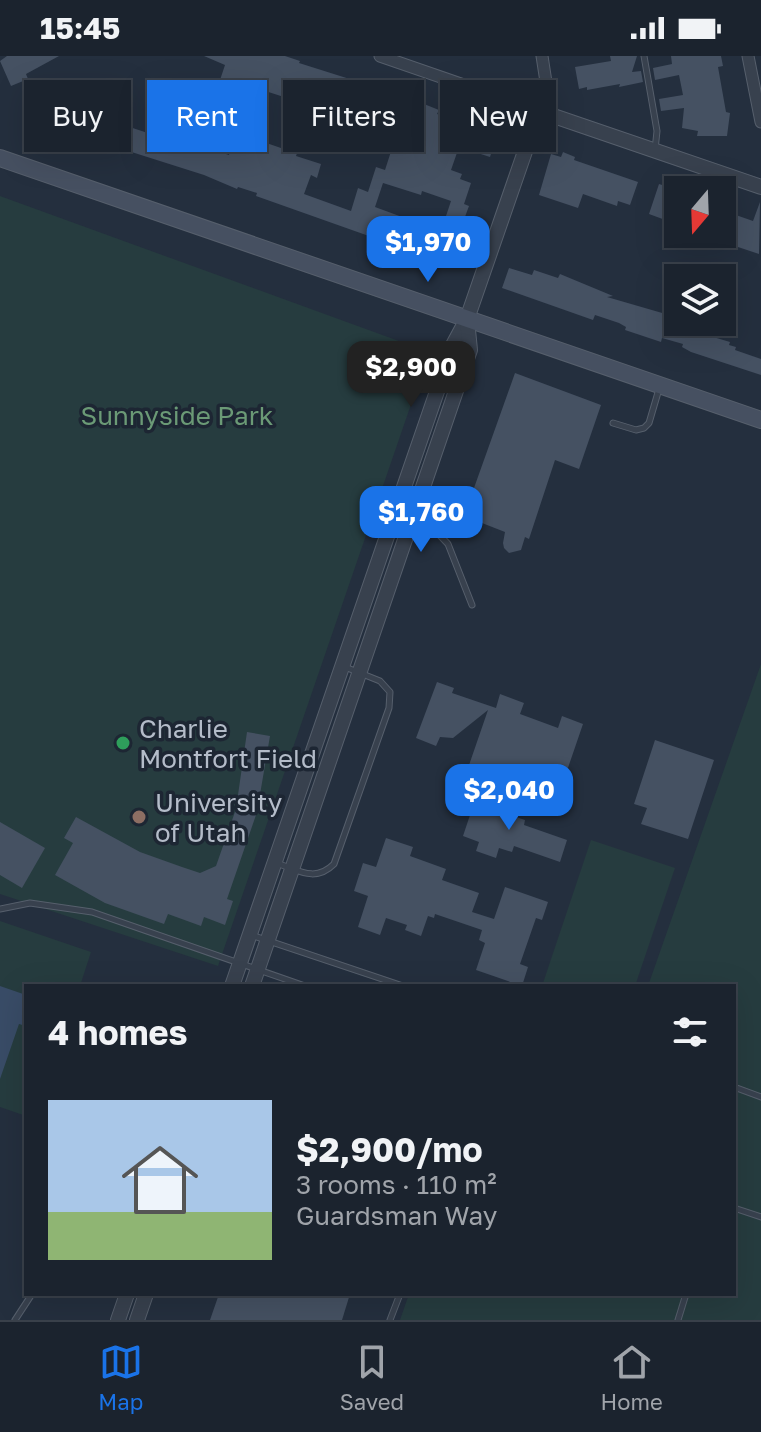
<!DOCTYPE html>
<html lang="en">
<head>
<meta charset="utf-8">
<style>
	:root { --surface:#1b232e; --page:#282f3a; --text:#f1f3f6; --muted:#a0a4aa; --line:#39404a; --accent:#1a73e8 }
	body { margin:0; font-family:"Golos Text",sans-serif; background:var(--page); color:var(--text); height:100vh; display:flex; flex-direction:column; font-size:30px; white-space:nowrap }
	* { box-sizing:border-box; margin:0 }
	p { font-size:26px; color:var(--muted) }
	.icon { flex:none; width:44px; height:44px; fill:none; stroke:currentColor; stroke-width:2; stroke-linecap:round; stroke-linejoin:round }
	.map { position:relative; flex:1; overflow:hidden }
	.side { position:absolute; left:24px; top:928px; width:712px; height:312px; display:flex; flex-direction:column; background:var(--surface); border-radius:0px; box-shadow:0 8px 32px #0002,0 0 0 2px var(--line) }
	.side>* { flex:none }
	.hud { position:absolute; left:24px; top:24px; width:714px; height:72px; display:flex; gap:16px }
	.needle { width:52px; rotate:199deg }
	.fabs { position:absolute; left:664px; top:120px; display:grid; gap:16px }
	.fabs a { display:grid; place-items:center; width:72px; height:72px; border-radius:0px; background:var(--surface); box-shadow:0 8px 32px #0002,0 0 0 2px var(--line); font-size:40px }
	.price { position:absolute; translate:-50% -68px; padding:0 18px; border-radius:16px; background:var(--accent); color:#fff; font-size:26px; line-height:52px; filter:drop-shadow(0 2px 4px #0008) }
	.price::after { content:''; position:absolute; left:50%; top:48px; width:24px; height:18px; margin-left:-12px; background:inherit; clip-path:polygon(0 0,100% 0,50% 100%) }
	.price.on { background:#222; color:#fff }
	ul { padding:0; list-style:none }
	li { display:flex; align-items:center; gap:24px; height:200px; padding:0 24px }
	li+li { border-top:2px solid var(--line) }
	li span { display:grid; place-items:center; flex:none; width:224px; height:160px; border-radius:0px; color:#555 }
	li>.icon { margin-inline-start:auto }
	span .icon { width:96px; height:96px; fill:#fffc; stroke-width:1 }
	li b { font-size:34px }
	h2 { display:flex; justify-content:space-between; align-items:center; height:96px; padding:0 24px; font-size:34px }
	.chip { padding:0 28px; border-radius:0px; background:var(--surface); box-shadow:0 8px 32px #0002,0 0 0 2px var(--line); font-size:28px; line-height:72px }
	.chip.on { background:var(--accent); color:#fff }
	.status { display:flex; justify-content:space-between; align-items:center; height:56px; padding:0 40px; background:var(--surface); direction:ltr }
	.status svg { height:22px; fill:currentColor }
	.menu { display:flex; justify-content:space-around; align-items:center; height:112px; border-top:2px solid var(--line); background:var(--surface); font-size:22px; color:var(--muted) }
	.menu a { display:grid; justify-items:center; gap:4px }
	.menu .on { color:var(--accent) }
	.map>svg:first-child { display:block }
	.green { fill:#263c3f }
	.water { fill:#394c67 }
	.building { fill:#455162 }
	.lines { fill:none; stroke-linecap:round; stroke-linejoin:round }
	.service-casing { stroke:#565f6c; stroke-width:7 }
	.minor-casing { stroke:#565f6c; stroke-width:13 }
	.tertiary-casing { stroke:#565f6c; stroke-width:16 }
	.secondary-casing { stroke:#565f6c; stroke-width:18 }
	.service { stroke:#38414e; stroke-width:5 }
	.minor { stroke:#38414e; stroke-width:11 }
	.tertiary { stroke:#38414e; stroke-width:14 }
	.secondary { stroke:#465061; stroke-width:16 }
	.leisure-dot { fill:#2e9e5b; stroke:#1d2633; stroke-width:3 }
	.education-dot { fill:#8d6e63; stroke:#1d2633; stroke-width:3 }
	.labels { text-anchor:middle; dominant-baseline:central; stroke-width:7; stroke-linejoin:round; paint-order:stroke }
	.park-label { font-size:26px; fill:#6b9a76; stroke:#1d2633 }
	.poi-label { font-size:26px; fill:#b4bcc9; stroke:#1d2633; text-anchor:start }
</style>
</head>
<body>
<div class="status"><b>15:45</b><svg viewBox="0 0 49 12"><path d="M0 12V9h3v3zM5 12V6h3v6zM10 12V3h3v9zM15 12V0h3v12zM26 1h20v11H26zM47 4h2v5h-2z"/></svg></div>
<div class="map">
<svg width="761" height="1264" viewBox="0 0 761 1264">
	<rect width="100%" height="100%" fill="#242f3e"/>
	<g class="green">
		<polygon points="0,140 429,296 218,910 0,838"/>
		<polygon points="761,608 761,1264 400,1264 409,1238 734,1238 734,930 648,930"/>
		<polygon points="591,784 675,812 635,930 542,930"/>
		<polygon points="0,865 91,896 80,930 26,930 26,1060 0,1051"/>
	</g>
	<polygon class="water" points="0,930 26,939 26,970 19,968 0,1023"/>
	<g class="building">
		<polygon points="7,0 59,0 26,18 28,23 11,30 0,5"/>
		<polygon points="204,0 285,0 300,5 299,7 356,25 357,32 376,37 378,32 399,38 439,54 437,58 497,79 490,101 459,91 451,114 462,118 460,123 471,127 464,148 469,150 462,169 445,163 451,145 422,135 421,139 383,127 375,151 432,172 430,179 450,186 443,205 419,197 423,186 401,179 397,190 256,140 257,137 238,131 237,133 204,119 59,73 63,62 67,63 70,54 80,58 85,43 97,48 93,59 157,80 165,57 185,64 193,48 204,52 197,71 208,75 202,90 229,99 230,94 243,98 249,81 281,92 291,61 308,66 296,100 321,108 317,122 311,119 304,138 351,155 358,132 368,136 376,111 385,114 394,86 384,82 385,77 380,75 382,72 362,65 356,85 337,79 346,55 289,36 287,42 256,32 246,62 230,57 232,53 204,43 207,33 216,36 225,9"/>
		<polygon points="610,0 637,0 632,16 641,15 643,26 619,31 620,28 587,34 587,31 579,33 575,11 611,5"/>
		<polygon points="671,0 721,0 723,10 718,11 726,56 730,57 727,80 697,80 698,75 682,72 684,52 661,55 659,43 683,39 679,19 655,24 653,12 672,8"/>
		<polygon points="563,96 575,101 574,104 638,126 630,149 618,145 617,150 583,138 578,152 539,139 551,98 561,101"/>
		<polygon points="659,128 678,134 668,165 649,158"/>
		<polygon points="760,146 759,198 723,186 722,190 692,180 722,178 722,151 734,155 733,158 753,165"/>
		<polygon points="509,212 532,219 534,214 558,222 560,218 613,240 607,241 676,261 674,266 696,266 693,275 730,286 729,289 736,291 735,294 761,303 761,319 691,296 682,291 683,288 662,282 661,286 625,274 626,271 619,267 595,259 593,264 502,232"/>
		<polygon points="515,317 601,349 579,413 555,404 529,483 525,481 521,494 509,497 504,492 503,487 505,476 464,460"/>
		<polygon points="437,626 454,632 452,637 496,652 500,638 524,647 520,658 558,672 562,660 583,668 558,741 538,734 541,726 495,710 491,721 468,712 488,654 453,682 440,681 436,690 416,682"/>
		<polygon points="247,676 270,680 257,756 227,843 233,845 225,869 204,861 201,870 168,858 164,868 105,847 55,819 73,787 64,782 76,761 140,796 182,811 200,817 216,810 236,753"/>
		<polygon points="655,684 714,704 688,783 641,768 647,752 634,748"/>
		<polygon points="495,738 518,745 513,760 525,764 524,769 567,784 560,806 514,790 512,796 499,792 496,802 476,795 479,786 463,780 474,747 490,753"/>
		<polygon points="0,766 45,792 22,832 0,819"/>
		<polygon points="386,782 413,791 410,800 446,813 442,824 479,837 472,856 494,863 505,831 548,846 542,864 536,862 520,908 528,911 522,930 476,914 485,887 479,884 482,874 435,858 434,862 428,860 421,880 405,874 407,869 386,862 380,879 358,871 368,840 354,835 363,807 376,811"/>
		<polygon points="219,1238 350,1238 342,1264 210,1264"/>
	</g>
	<g class="lines">
		<defs>
			<g id="service">
				<polyline points="644,0 657,75 655,94"/>
				<polyline points="613,367 636,374 644,372 649,367 659,333"/>
				<polyline points="414,463 432,471 448,488 472,549"/>
				<path d="M276,807C298,814 315,827 334,808L389,652L390,636L380,625L345,611"/>
				<polyline points="0,853 30,847 92,856 305,930"/>
				<polyline points="251,879 403,930"/>
				<polyline points="734,1031 761,1041"/>
				<polyline points="734,1152 761,1161"/>
				<polyline points="15,1264 32,1238"/>
				<polyline points="390,1264 400,1238"/>
				<polyline points="678,1264 686,1238"/>
			</g>
			<g id="minor">
				<polyline points="380,0 539,55 548,39 542,0"/>
				<polyline points="748,0 761,66"/>
			</g>
			<g id="tertiary">
				<polyline points="232,930 453,289 467,263 539,55 761,131"/>
				<polyline points="252,930 470,294 467,264"/>
				<polyline points="118,1264 127,1238"/>
				<polyline points="137,1264 146,1238"/>
			</g>
			<polyline id="secondary" points="0,102 761,364"/>
		</defs>
		<use href="#service" class="service-casing"/>
		<use href="#minor" class="minor-casing"/>
		<use href="#tertiary" class="tertiary-casing"/>
		<use href="#secondary" class="secondary-casing"/>
		<use href="#service" class="service"/>
		<use href="#minor" class="minor"/>
		<use href="#tertiary" class="tertiary"/>
		<use href="#secondary" class="secondary"/>
	</g>
	<circle class="leisure-dot" cx="123" cy="687" r="8"/>
	<circle class="education-dot" cx="139" cy="761" r="8"/>
	<g class="labels">
		<g class="park-label">
			<text x="177" y="359">Sunnyside Park</text>
		</g>
		<g class="poi-label">
			<text x="139" y="672">Charlie<tspan x="139" dy="30">Montfort Field</tspan></text>
			<text x="155" y="746">University<tspan x="155" dy="30">of Utah</tspan></text>
		</g>
	</g>
</svg>
<div class="fabs">
<a><svg class="needle" viewBox="-14 -14 28 28"><path d="M0-13l5 13h-10z" fill="#e53935"/><path d="M0 13l5-13h-10z" fill="#a0a4aa"/></svg></a>
<a><svg class="icon" aria-label="layers" viewBox="0 0 24 24"><path d="M12 4l9 5-9 5-9-5zM3 14l9 5 9-5"/></svg></a>
</div>
<b class="price" style="left:428px;top:228px">$1,970</b>
<b class="price on" style="left:411px;top:353px">$2,900</b>
<b class="price" style="left:421px;top:498px">$1,760</b>
<b class="price" style="left:509px;top:776px">$2,040</b>
<div class="hud">
<a class="chip">Buy</a>
<a class="chip on">Rent</a>
<a class="chip">Filters</a>
<a class="chip">New</a>
</div>
<section class="side">
<h2>4 homes<svg class="icon" aria-label="filters" viewBox="0 0 24 24"><path d="M4 7h16M4 17h16"/><circle cx="9" cy="7" r="2"/><circle cx="15" cy="17" r="2"/></svg></h2>
<ul>
<li><span style="background:linear-gradient(#a9c7e8 70%,#8fb573 0)"><svg class="icon" aria-label="home" viewBox="0 0 24 24"><path d="M3 11l9-7 9 7M6 9v11h12V9"/></svg></span><div><b>$2,900/mo</b><p>3 rooms · 110 m²</p><p>Guardsman Way</p></div></li>
</ul>
</section>
</div>
<nav class="menu">
<a class="on"><svg class="icon" aria-label="map" viewBox="0 0 24 24"><path d="M3 6l6-2 6 2 6-2v14l-6 2-6-2-6 2zM9 4v14M15 6v14"/></svg>Map</a>
<a><svg class="icon" aria-label="saved" viewBox="0 0 24 24"><path d="M7 4h10v16l-5-4-5 4z"/></svg>Saved</a>
<a><svg class="icon" aria-label="home" viewBox="0 0 24 24"><path d="M3 11l9-7 9 7M6 9v11h12V9"/></svg>Home</a>
</nav>
</body>
</html>
